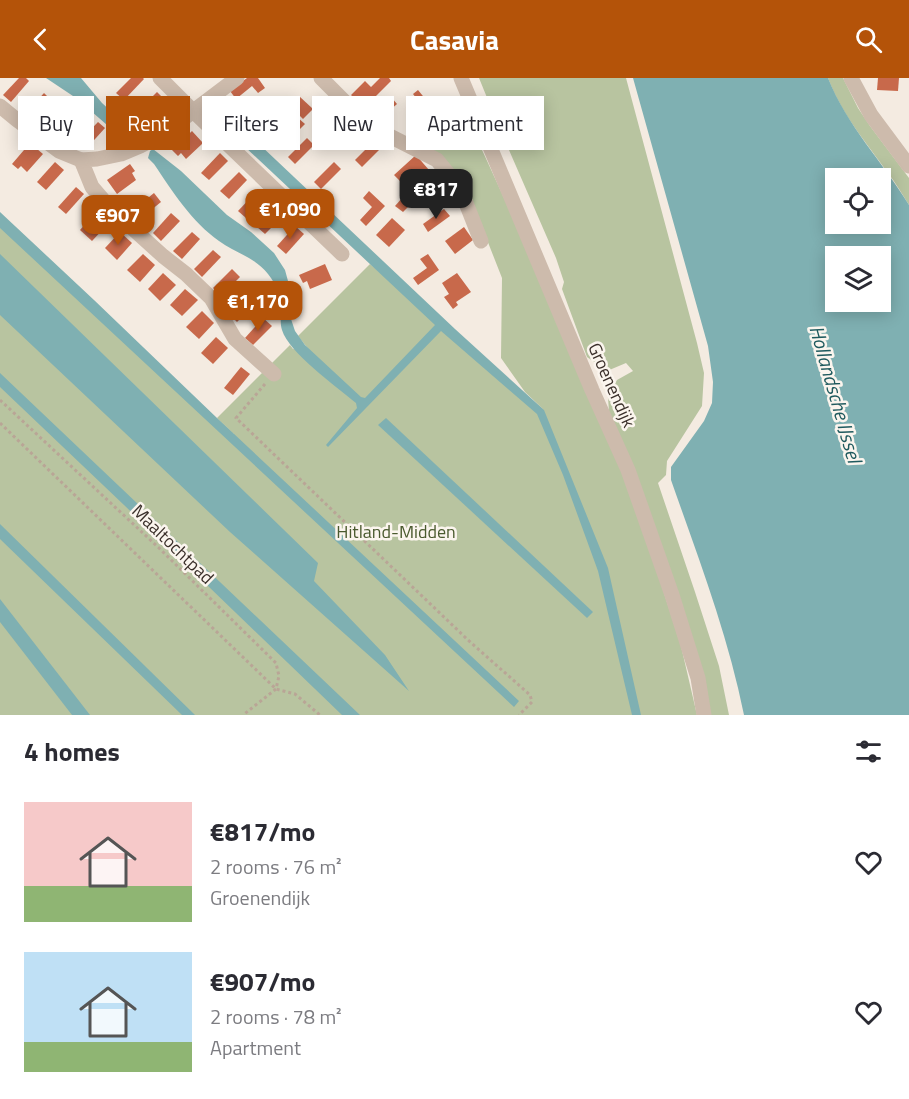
<!DOCTYPE html>
<html lang="en">
<head>
<meta charset="utf-8">
<style>
	:root { --surface:#fff; --page:#f7f7f7; --text:#2b2b33; --muted:#7c7c81; --accent:#b45309 }
	body { margin:0; font-family:"Titillium Web",sans-serif; background:var(--page); color:var(--text); height:100vh; display:flex; flex-direction:column; font-size:22px; white-space:nowrap }
	* { box-sizing:border-box; margin:0 }
	p { font-size:20px; color:var(--muted) }
	.icon { flex:none; width:33px; height:33px; fill:none; stroke:currentColor; stroke-width:2; stroke-linecap:round; stroke-linejoin:round }
	.map { position:relative; height:637px; overflow:hidden }
	.details { display:flex; flex-direction:column; background:var(--surface); flex:1 }
	.details>* { flex:none }
	.guide { position:absolute; left:18px; top:18px; width:600px; height:54px; display:flex; gap:12px }
	.controls { position:absolute; left:825px; top:90px; display:grid; gap:12px }
	.controls a { display:grid; place-items:center; width:66px; height:66px; border-radius:0px; background:var(--surface); box-shadow:0 3px 15px #0003; font-size:30px }
	.price { position:absolute; translate:-50% -51px; padding:0 14px; border-radius:12px; background:var(--accent); color:#fff; font-size:20px; line-height:39px; filter:drop-shadow(0 2px 3px #0008) }
	.price::after { content:''; position:absolute; left:50%; top:36px; width:18px; height:14px; margin-left:-9px; background:inherit; clip-path:polygon(0 0,100% 0,50% 100%) }
	.price.on { background:#222; color:#fff }
	ul { padding:0; list-style:none }
	li { display:flex; align-items:center; gap:18px; height:150px; padding:0 24px }
	li span { display:grid; place-items:center; flex:none; width:168px; height:120px; border-radius:0px; color:#555 }
	li>.icon { margin-inline-start:auto }
	span .icon { width:72px; height:72px; fill:#fffc; stroke-width:1 }
	li b { font-size:26px }
	h2 { display:flex; justify-content:space-between; align-items:center; height:72px; padding:0 24px; font-size:26px }
	.pill { padding:0 21px; border-radius:0px; background:var(--surface); box-shadow:0 3px 15px #0003; font-size:21px; line-height:54px }
	.pill.on { background:var(--accent); color:#fff }
	header { display:flex; justify-content:space-between; align-items:center; height:78px; padding:0 24px; background:var(--accent); color:#fff; font-size:27px; font-weight:700 }
	.map>svg:first-child { display:block }
	.green { fill:#b8c4a0 }
	.water { fill:#7fb0b2; fill-rule:evenodd }
	.building { fill:#c8694b }
	.lines { fill:none; stroke-linecap:round; stroke-linejoin:round }
	.path { stroke:#b9a596; stroke-width:3; stroke-dasharray:3 3; stroke-linecap:butt }
	.minor { stroke:#cdbbac; stroke-width:15 }
	.labels { text-anchor:middle; dominant-baseline:central; stroke-width:5; stroke-linejoin:round; paint-order:stroke }
	.street-label { font-size:18px; fill:#3b302b; stroke:#fbf5ee }
	.park-label { font-size:18px; fill:#4a5a2e; stroke:#fbf5ee }
	.water-label { font-size:20px; font-style:italic; fill:#1f5a5e; stroke:#fbf5ee }
</style>
</head>
<body>
<header><svg class="icon" aria-label="back" viewBox="0 0 24 24"><path d="M15 5l-7 7 7 7"/></svg>Casavia<svg class="icon" aria-label="search" viewBox="0 0 24 24"><circle cx="10" cy="10" r="6"/><path d="M15 15l6 6"/></svg></header>
<div class="map">
<svg width="909" height="637" viewBox="0 0 909 637">
	<rect width="100%" height="100%" fill="#f4ebe1"/>
	<g class="green">
		<polygon points="479,0 626,0 697,265 704,295 702,328 667,383 666,397 658,405 695,514 719,588 729,637 710,637 609,334 608,319 617,302 633,293 626,285 607,293 587,279 562,211 564,204 556,180 499,49"/>
		<path d="M828,0H843L858,30L870,48L909,100V127C902,116 896,105 888,95C866,64 842,37 828,0Z"/>
		<polygon points="472,50 510,133 616,379 641,443 681,568 697,637 0,637 0,142 234,356 217,340 290,267 293,271 310,273 298,258 370,186 544,332 525,314 501,280 502,200 469,116 425,69 456,64"/>
	</g>
	<g class="water">
		<polygon points="46,0 81,0 102,25 141,61 130,67 76,20"/>
		<path d="M633,0H828C847,48 883,84 909,127V637H744C728,557 698,479 671,402V389L704,343L712,325L713,304L708,268ZM836,100H880V146H836ZM836,178H880V224H836Z"/>
		<path d="M221,30L455,251L544,332L608,490L641,637H632L598,493L563,397L537,336L441,253L328,369L326,367L357,330L356,325C336,308 289,275 282,252C280,246 281,240 281,233C281,219 277,207 268,196C255,179 235,175 219,163C192,144 172,113 154,86L148,80L150,73L153,71L181,93L227,137L251,154L274,175L285,192L291,214L290,238L295,253L305,267L361,319L365,320L435,247L212,38L215,31Z"/>
		<polygon points="0,134 94,222 217,340 519,623 514,629 0,150"/>
		<polygon points="0,176 318,485 314,503 385,577 409,613 230,454 0,237"/>
		<polygon points="0,295 360,637 342,637 124,427 0,309"/>
		<polygon points="386,340 593,534 587,540 378,347"/>
		<polygon points="0,446 195,637 182,637 0,461"/>
		<polygon points="0,521 90,637 72,637 0,544"/>
	</g>
	<g class="building">
		<polygon points="19,0 26,0 29,3 11,24 3,17"/>
		<polygon points="131,0 143,0 144,1 124,22 116,15"/>
		<polygon points="247,0 258,0 265,10 258,15 252,8 236,21 230,13"/>
		<polygon points="380,0 389,0 391,3 364,30 351,17 365,3 371,9"/>
		<polygon points="878,0 899,0 898,13 877,12"/>
		<polygon points="418,12 436,34 422,46 411,33 420,25 413,16"/>
		<polygon points="157,14 164,21 143,42 136,35"/>
		<polygon points="44,15 51,22 32,43 25,36"/>
		<polygon points="299,18 313,31 303,41 289,27"/>
		<polygon points="391,19 397,26 389,33 383,26"/>
		<polygon points="340,27 347,34 327,54 320,47"/>
		<polygon points="67,32 74,39 56,59 48,52"/>
		<polygon points="272,33 280,41 264,58 254,48 267,35 268,36"/>
		<polygon points="297,39 305,46 298,53 291,46"/>
		<polygon points="355,43 362,50 342,70 335,63"/>
		<polygon points="98,44 105,50 86,71 79,64"/>
		<polygon points="192,53 203,65 186,81 181,75 178,78 172,72"/>
		<polygon points="307,60 314,67 295,86 288,79"/>
		<polygon points="375,62 382,69 362,89 355,82"/>
		<polygon points="30,65 43,76 27,94 21,88 18,91 12,86"/>
		<polygon points="220,75 228,83 209,102 201,95"/>
		<polygon points="416,77 429,92 417,102 411,95 401,104 394,97"/>
		<polygon points="55,84 64,92 46,112 37,104"/>
		<polygon points="334,84 341,91 321,111 314,104"/>
		<polygon points="130,86 135,93 132,95 136,102 117,116 107,102"/>
		<polygon points="239,94 247,102 229,121 220,113"/>
		<polygon points="76,109 84,116 66,136 58,129"/>
		<polygon points="258,112 266,119 246,140 238,133"/>
		<polygon points="369,113 385,128 366,148 360,142 372,129 363,120"/>
		<polygon points="154,115 161,124 140,141 133,132"/>
		<polygon points="403,119 411,126 403,134 395,128"/>
		<polygon points="276,129 284,137 265,156 257,149"/>
		<polygon points="444,131 450,138 428,154 423,146"/>
		<polygon points="95,135 107,147 92,163 80,152"/>
		<polygon points="171,135 180,143 161,163 153,155"/>
		<polygon points="392,140 405,152 389,169 376,157"/>
		<polygon points="295,148 304,156 286,176 277,168"/>
		<polygon points="464,149 473,162 455,176 445,163"/>
		<polygon points="120,154 132,165 117,182 105,170"/>
		<polygon points="192,154 200,161 182,181 173,173"/>
		<polygon points="213,172 221,179 202,199 194,191"/>
		<polygon points="143,176 155,187 140,204 127,192"/>
		<polygon points="428,176 439,192 418,207 413,200 427,190 420,181"/>
		<polygon points="325,186 332,202 310,211 307,203 303,205 299,197"/>
		<polygon points="232,191 240,199 221,218 213,210"/>
		<polygon points="163,195 176,207 160,223 148,211"/>
		<polygon points="457,195 471,214 456,224 458,227 453,231 444,219 449,216 442,205"/>
		<polygon points="185,211 198,222 182,238 170,227"/>
		<polygon points="248,217 256,225 237,244 229,236"/>
		<polygon points="202,233 214,245 199,261 186,249"/>
		<polygon points="263,240 272,248 253,267 245,260"/>
		<polygon points="216,259 228,270 213,286 201,275"/>
		<polygon points="241,289 250,296 233,317 224,310"/>
	</g>
	<g class="lines">
		<g class="path">
			<polyline points="265,306 236,340 468,562 530,617 532,624 519,637"/>
			<polyline points="0,322 159,470 276,585 279,598 276,611 243,637"/>
			<polyline points="0,345 276,611 295,616 320,637"/>
		</g>
		<g class="minor">
			<polyline points="160,0 193,33 342,176"/>
			<polyline points="237,0 163,56 140,68 121,76 97,81 81,82 92,109 110,130 163,178 186,196 211,220 235,261 274,296"/>
			<polyline points="321,0 368,47 437,82 450,98 466,125 481,163"/>
			<polyline points="461,0 592,312 628,392 672,517 698,600 704,637"/>
			<polyline points="851,0 871,37 909,88"/>
			<polyline points="0,28 17,42 59,73 81,82"/>
		</g>
	</g>
	<g class="labels">
		<g class="street-label">
			<text transform="translate(612 307) rotate(66)">Groenendijk</text>
			<text transform="translate(173 466) rotate(44)">Maaltochtpad</text>
		</g>
		<g class="park-label">
			<text x="396" y="453">Hitland-Midden</text>
		</g>
		<g class="water-label">
			<text transform="translate(836 316) rotate(74)">Hollandsche IJssel</text>
		</g>
	</g>
</svg>
<div class="controls">
<a><svg class="icon" aria-label="locate" viewBox="0 0 24 24"><circle cx="12" cy="12" r="6"/><path d="M12 2v4M12 18v4M2 12h4M18 12h4"/></svg></a>
<a><svg class="icon" aria-label="layers" viewBox="0 0 24 24"><path d="M12 4l9 5-9 5-9-5zM3 14l9 5 9-5"/></svg></a>
</div>
<b class="price on" style="left:436px;top:142px">€817</b>
<b class="price" style="left:290px;top:162px">€1,090</b>
<b class="price" style="left:118px;top:168px">€907</b>
<b class="price" style="left:258px;top:254px">€1,170</b>
<div class="guide">
<a class="pill">Buy</a>
<a class="pill on">Rent</a>
<a class="pill">Filters</a>
<a class="pill">New</a>
<a class="pill">Apartment</a>
</div>
</div>
<section class="details">
<h2>4 homes<svg class="icon" aria-label="filters" viewBox="0 0 24 24"><path d="M4 7h16M4 17h16"/><circle cx="9" cy="7" r="2"/><circle cx="15" cy="17" r="2"/></svg></h2>
<ul>
<li><span style="background:linear-gradient(#f6c9c9 70%,#8fb573 0)"><svg class="icon" aria-label="home" viewBox="0 0 24 24"><path d="M3 11l9-7 9 7M6 9v11h12V9"/></svg></span><div><b>€817/mo</b><p>2 rooms · 76 m²</p><p>Groenendijk</p></div><svg class="icon" aria-label="heart" viewBox="0 0 24 24"><path d="M12 20l-8-8c-3-5 5-10 8-4 3-6 11-1 8 4z"/></svg></li>
<li><span style="background:linear-gradient(#bfe0f5 75%,#8fb573 0)"><svg class="icon" aria-label="home" viewBox="0 0 24 24"><path d="M3 11l9-7 9 7M6 9v11h12V9"/></svg></span><div><b>€907/mo</b><p>2 rooms · 78 m²</p><p>Apartment</p></div><svg class="icon" aria-label="heart" viewBox="0 0 24 24"><path d="M12 20l-8-8c-3-5 5-10 8-4 3-6 11-1 8 4z"/></svg></li>
</ul>
</section>
</body>
</html>
